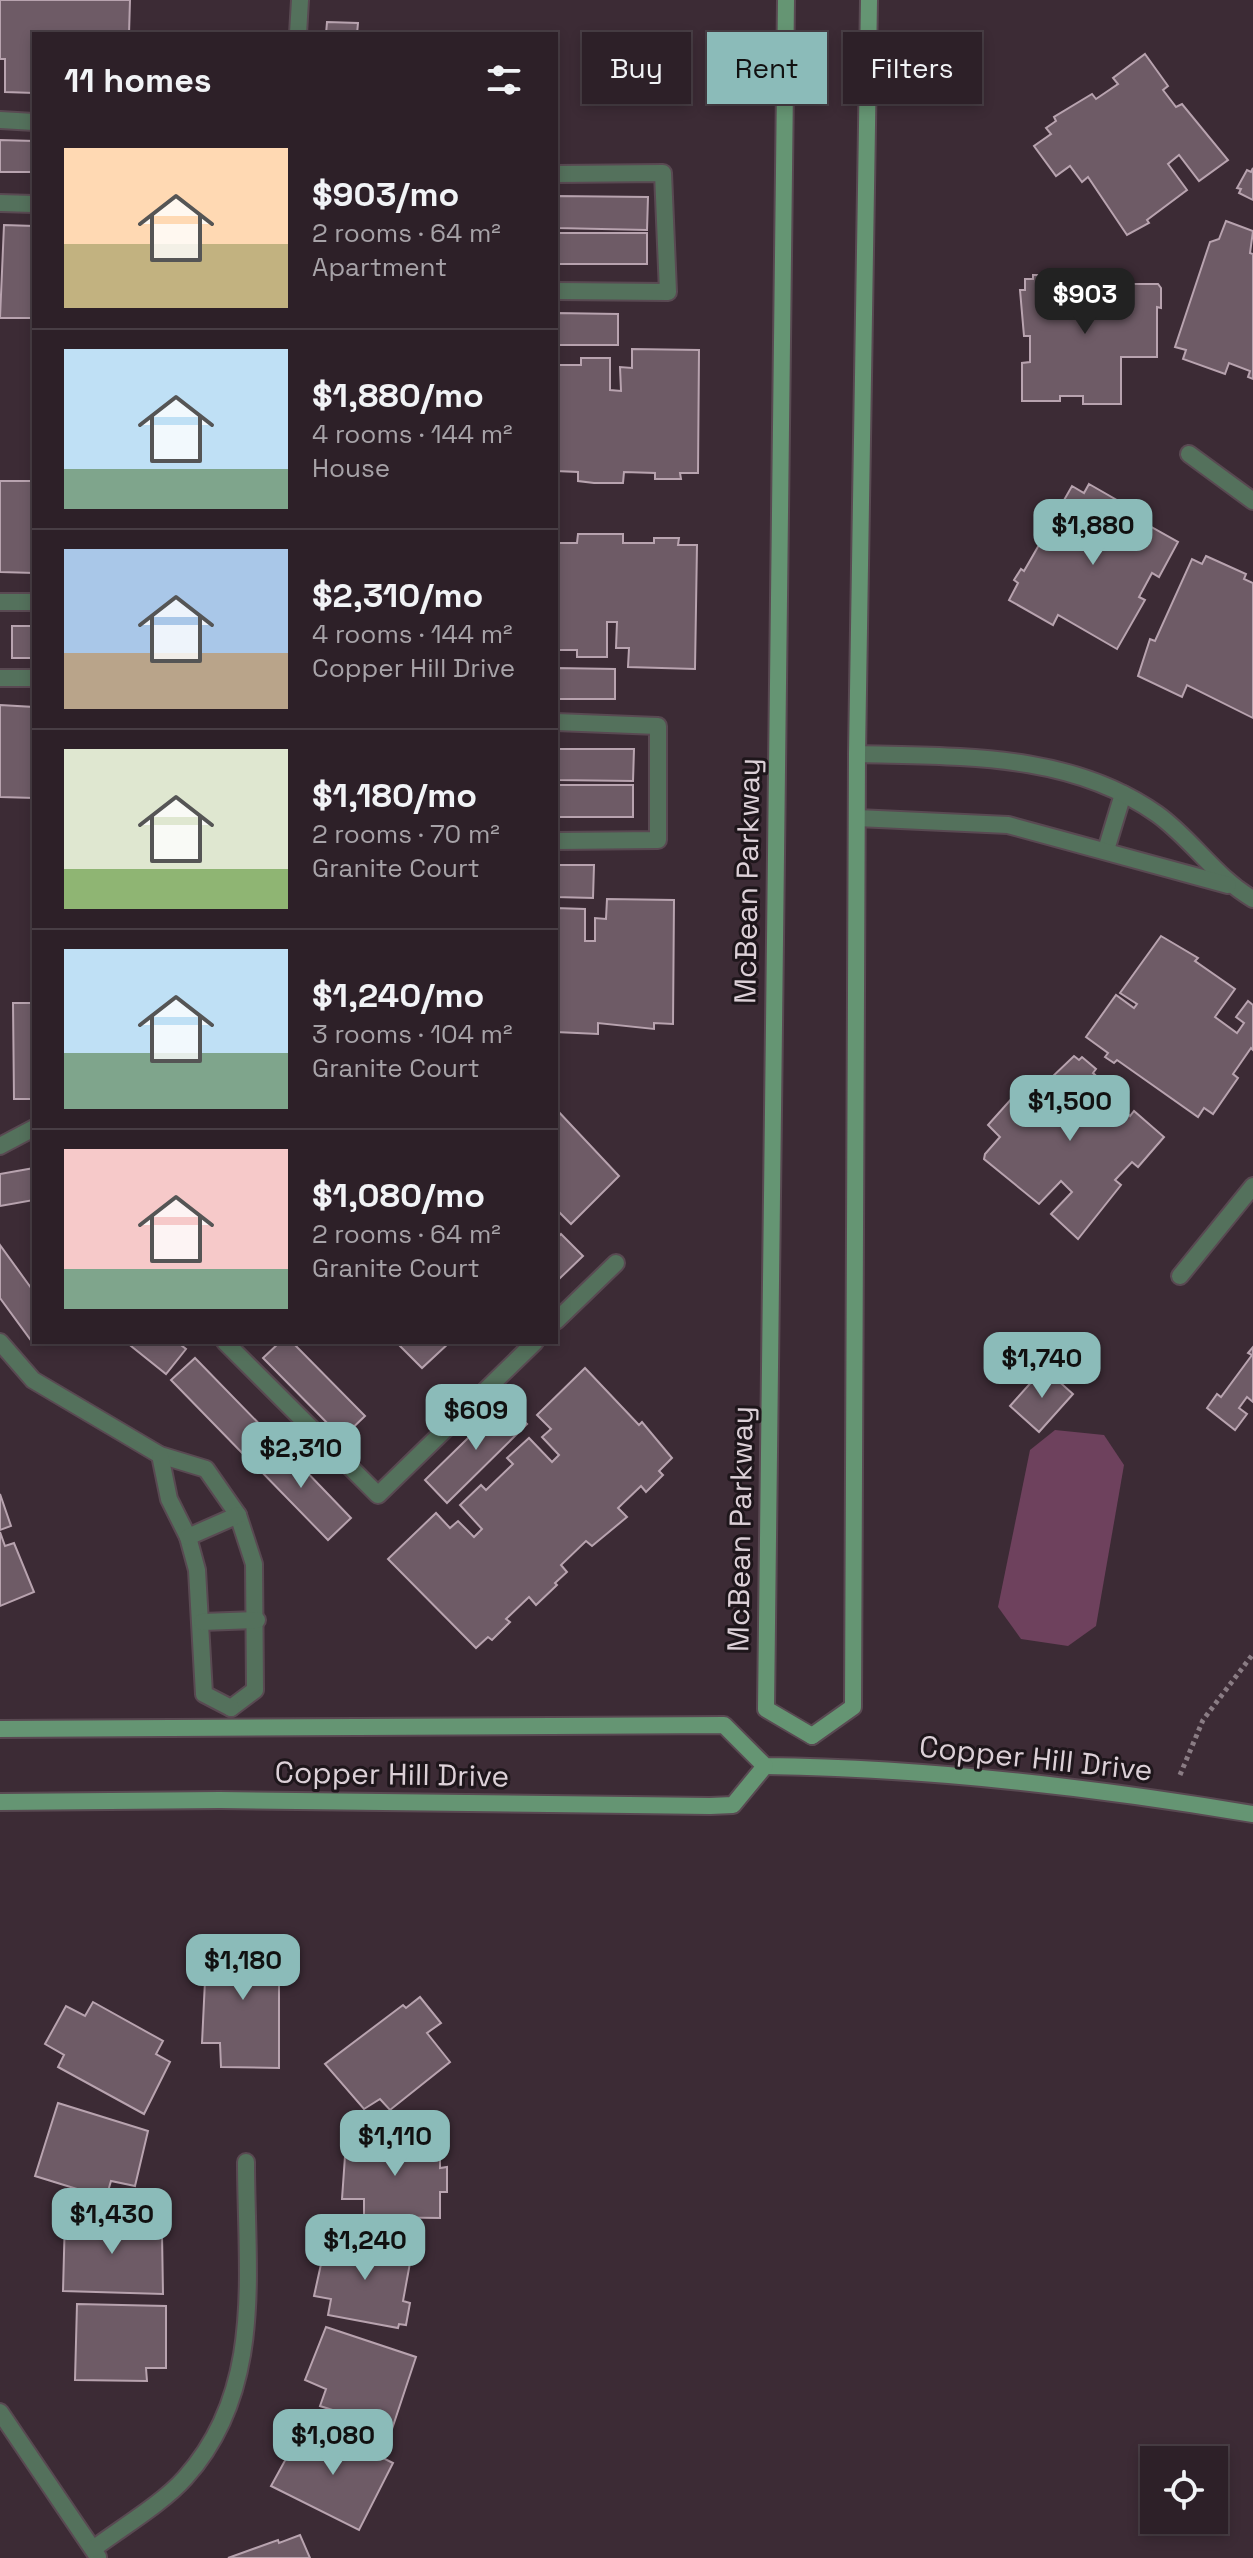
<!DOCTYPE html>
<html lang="en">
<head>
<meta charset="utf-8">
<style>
	:root { --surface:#2d2028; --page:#352830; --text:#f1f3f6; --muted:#a7a3a8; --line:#483e45; --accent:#8bbbb9 }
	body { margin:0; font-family:"Space Grotesk",sans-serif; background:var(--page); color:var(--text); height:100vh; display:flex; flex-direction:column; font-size:30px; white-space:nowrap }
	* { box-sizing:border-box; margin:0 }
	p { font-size:26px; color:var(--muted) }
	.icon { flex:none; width:44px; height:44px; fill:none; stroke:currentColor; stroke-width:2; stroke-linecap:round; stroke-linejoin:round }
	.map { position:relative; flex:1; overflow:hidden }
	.side { position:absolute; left:32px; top:32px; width:526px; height:1312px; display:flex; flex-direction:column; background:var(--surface); border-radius:0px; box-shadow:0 4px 12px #0003,0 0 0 2px var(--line) }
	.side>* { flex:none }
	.guide { position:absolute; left:582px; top:32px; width:550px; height:72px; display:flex; gap:16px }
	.buttons { position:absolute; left:1140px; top:2446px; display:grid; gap:16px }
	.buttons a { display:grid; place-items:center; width:88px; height:88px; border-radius:0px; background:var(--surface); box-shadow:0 4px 12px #0003,0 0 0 2px var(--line); font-size:40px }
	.price { position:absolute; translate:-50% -68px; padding:0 18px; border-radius:16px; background:var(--accent); color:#111; font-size:26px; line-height:52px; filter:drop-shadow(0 2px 4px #0008) }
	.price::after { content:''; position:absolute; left:50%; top:48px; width:24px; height:18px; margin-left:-12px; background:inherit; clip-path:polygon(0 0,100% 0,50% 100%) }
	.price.current { background:#222; color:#fff }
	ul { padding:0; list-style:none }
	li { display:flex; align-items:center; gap:24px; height:200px; padding:0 32px }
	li+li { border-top:2px solid var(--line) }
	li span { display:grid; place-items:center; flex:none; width:224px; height:160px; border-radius:0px; color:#555 }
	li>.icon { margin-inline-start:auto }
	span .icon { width:96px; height:96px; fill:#fffc; stroke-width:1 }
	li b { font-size:34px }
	h2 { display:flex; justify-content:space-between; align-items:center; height:96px; padding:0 32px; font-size:34px }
	.pill { padding:0 28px; border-radius:0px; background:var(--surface); box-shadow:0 4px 12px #0003,0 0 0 2px var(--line); font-size:28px; line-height:72px }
	.pill.current { background:var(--accent); color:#111 }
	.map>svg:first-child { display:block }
	.green { fill:#6e415d }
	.building { fill:#6e5b66; stroke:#b8a3af; stroke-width:2 }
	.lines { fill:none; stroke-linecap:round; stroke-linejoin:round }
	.service-casing { stroke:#594952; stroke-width:20 }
	.minor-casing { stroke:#594952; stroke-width:20 }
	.secondary-casing { stroke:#594952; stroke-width:20 }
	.path { stroke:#8a7c84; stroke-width:5; stroke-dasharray:4 4; stroke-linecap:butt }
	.service { stroke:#54715c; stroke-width:16 }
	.minor { stroke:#54715c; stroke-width:16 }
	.secondary { stroke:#659573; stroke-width:16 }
	.labels { text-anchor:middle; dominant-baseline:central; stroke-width:6; stroke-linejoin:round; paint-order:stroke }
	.street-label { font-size:30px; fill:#dcd0d7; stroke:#1e161b }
</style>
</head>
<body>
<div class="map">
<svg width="1253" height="2558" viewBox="0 0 1253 2558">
	<rect width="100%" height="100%" fill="#3c2b35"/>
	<polygon class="green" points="1055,1430 1104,1435 1124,1465 1096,1626 1068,1646 1021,1639 998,1607 1030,1450"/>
	<g class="building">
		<polygon points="0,0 130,0 129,34 34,34 34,93 5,92 5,59 0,59"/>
		<polygon points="327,22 358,23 357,34 326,34"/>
		<polygon points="1145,54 1168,86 1163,90 1176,107 1182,104 1228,160 1199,181 1179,155 1168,164 1187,190 1147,220 1149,223 1127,235 1088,177 1082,182 1070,166 1056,176 1034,146 1051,134 1046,128 1056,121 1054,117 1092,94 1096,99 1118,84 1113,78"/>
		<polygon points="0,140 34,141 34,172 0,172"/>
		<polygon points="1253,168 1253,200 1239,193 1241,189 1237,188 1247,170 1251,172"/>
		<polygon points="556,196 648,197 647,230 556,228"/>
		<polygon points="1226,221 1253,231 1250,253 1253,254 1253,379 1248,377 1250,371 1229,363 1225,374 1183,359 1186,350 1175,347 1210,242 1219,239"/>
		<polygon points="4,225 34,226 34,318 0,318"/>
		<rect x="556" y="233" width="91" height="31"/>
		<polygon points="1069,271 1086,271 1089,284 1158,284 1161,288 1161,308 1157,307 1157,357 1121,357 1121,404 1083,404 1083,396 1060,396 1060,401 1022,401 1022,363 1030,362 1030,336 1024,336 1020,290 1025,290 1025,279 1033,279 1033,275 1045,275 1045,280 1050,280 1050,275 1070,280"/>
		<polygon points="556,313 618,314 618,345 556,345"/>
		<polygon points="632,349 699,350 698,473 680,473 681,479 655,479 655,473 624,472 623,483 594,483 578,481 578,472 556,471 556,365 581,365 581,358 610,358 610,390 621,391 620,367 632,368"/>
		<polygon points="0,481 34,481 34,573 0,572"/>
		<polygon points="1089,484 1127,506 1121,518 1141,529 1144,523 1178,542 1159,577 1152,573 1139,597 1145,600 1117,649 1058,615 1053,625 1009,600 1018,583 1014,580 1021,569 1024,571 1039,545 1045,549 1062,520 1055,516 1072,486 1084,493"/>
		<polygon points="578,534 623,534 623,543 654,543 654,538 679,538 678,545 697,545 695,669 628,667 629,648 616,648 617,622 607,622 607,657 577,657 577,650 556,650 556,543 577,543"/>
		<polygon points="1206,556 1246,574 1244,579 1253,583 1253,718 1187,685 1182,697 1138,676 1150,639 1155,641 1192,559 1202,564"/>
		<rect x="12" y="626" width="22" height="32"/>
		<polygon points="556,668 615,669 615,699 556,699"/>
		<polygon points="0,705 34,707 34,798 0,797"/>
		<polygon points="556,749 634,749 633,781 556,780"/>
		<rect x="556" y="785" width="77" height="32"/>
		<polygon points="556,865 594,865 593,898 556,897"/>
		<polygon points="607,899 674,900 673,1024 654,1023 654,1029 598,1023 598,1034 556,1032 556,908 585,909 585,941 595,941 595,918 606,919"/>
		<polygon points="1161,936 1198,958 1195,961 1235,989 1215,1017 1237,1033 1244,1023 1236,1017 1248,1001 1253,1005 1253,1050 1251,1048 1233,1074 1238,1078 1213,1114 1204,1108 1198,1117 1117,1060 1114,1063 1105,1057 1108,1053 1086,1037 1116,995 1134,1008 1137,1004 1120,993"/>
		<polygon points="13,1003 34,1003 34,1099 14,1099"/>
		<polygon points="1074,1056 1079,1060 1082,1057 1096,1069 1093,1073 1115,1093 1111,1098 1130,1116 1134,1111 1164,1137 1138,1167 1132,1162 1115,1180 1121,1185 1078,1239 1051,1214 1072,1192 1061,1181 1039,1204 984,1159 985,1154 1000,1137 988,1125 1014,1096 1029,1110 1033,1105 1028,1100"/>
		<polygon points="556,1109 619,1176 571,1224 556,1209"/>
		<polygon points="34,1168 34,1200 0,1206 0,1174"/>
		<polygon points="561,1234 583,1256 556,1282 556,1239"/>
		<polygon points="0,1245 34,1292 34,1336 30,1339 0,1298"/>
		<polygon points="126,1342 177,1342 186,1349 166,1374"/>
		<polygon points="280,1342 292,1342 365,1416 342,1438 263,1358"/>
		<polygon points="396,1342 450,1342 422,1368"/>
		<polygon points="1253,1347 1253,1402 1247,1397 1239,1408 1247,1414 1235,1430 1207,1408 1217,1394 1221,1397 1252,1355 1248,1353"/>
		<polygon points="195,1358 272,1437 249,1460 171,1380"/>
		<polygon points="585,1368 639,1425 642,1422 672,1458 659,1471 663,1475 646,1492 641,1486 618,1508 627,1517 592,1546 586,1541 561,1565 567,1572 555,1583 557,1585 536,1605 529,1597 506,1619 510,1622 492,1640 488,1637 476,1648 388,1559 436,1513 450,1528 458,1521 474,1537 482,1529 460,1505 481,1485 486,1490 513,1464 507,1458 529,1438 552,1462 559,1455 542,1437 551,1429 537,1415"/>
		<polygon points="1044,1368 1073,1394 1039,1432 1010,1406"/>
		<polygon points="505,1402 527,1424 447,1503 425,1480"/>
		<polygon points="275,1439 351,1518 328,1540 252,1462"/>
		<polygon points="0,1494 11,1526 0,1530"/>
		<polygon points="0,1532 5,1546 14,1543 34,1592 0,1606"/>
		<polygon points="207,1939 279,1941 279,2068 221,2067 220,2043 202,2043"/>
		<polygon points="420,1997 441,2023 427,2033 450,2062 390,2110 380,2099 364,2109 325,2064 403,2005 406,2008"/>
		<polygon points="93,2002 163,2041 156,2054 170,2062 144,2114 58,2067 64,2055 45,2044 66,2006 85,2016"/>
		<polygon points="58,2103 148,2131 135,2186 111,2181 106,2198 35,2176"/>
		<polygon points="440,2141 440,2168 447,2167 447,2192 440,2192 440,2218 364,2217 364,2199 342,2199 346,2142"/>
		<polygon points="123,2215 145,2216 144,2231 162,2234 163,2294 63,2291 65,2217"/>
		<polygon points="327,2237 412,2252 403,2301 410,2303 406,2325 399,2324 398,2328 328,2315 331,2299 314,2296"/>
		<polygon points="77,2304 166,2306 166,2368 146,2368 147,2381 75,2380"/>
		<polygon points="326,2327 416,2357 392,2429 320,2406 326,2389 305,2380"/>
		<polygon points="321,2427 393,2463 359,2530 271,2486 299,2435 313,2441"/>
		<polygon points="300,2535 310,2558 228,2558 278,2540 279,2543"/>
	</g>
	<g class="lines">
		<defs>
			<polyline id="service" points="1106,850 1123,794"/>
			<g id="minor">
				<polyline points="298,34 300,0"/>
				<polyline points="0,120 34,122"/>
				<polyline points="556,174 663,173 668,292 556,291"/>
				<polyline points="0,203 34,204"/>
				<polyline points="1189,454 1253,501"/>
				<polyline points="0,602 34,602"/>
				<polyline points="0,678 34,678"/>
				<polyline points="556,722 658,726 658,840 556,841"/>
				<path d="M857,754C960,757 1069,752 1157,814C1192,839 1215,877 1253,899"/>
				<polyline points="857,818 1008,825 1228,885"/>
				<polyline points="0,1146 34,1128"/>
				<polyline points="1180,1276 1253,1186"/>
				<polyline points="556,1321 616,1263"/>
				<polyline points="0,1342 33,1380 160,1455 206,1469 238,1515 254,1564 255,1690 231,1708"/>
				<polyline points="225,1342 378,1495 535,1342"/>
				<polyline points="160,1455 169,1499 188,1537 197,1570 204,1694 231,1708"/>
				<polyline points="188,1537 238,1515"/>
				<polyline points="202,1622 257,1620"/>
				<polyline points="0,2412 98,2557"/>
				<path d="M93,2549C121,2528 163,2503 185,2478C265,2389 246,2273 246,2162"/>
			</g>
			<g id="secondary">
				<polyline points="786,0 766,1709 812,1736"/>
				<path d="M0,1729L724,1725L765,1766C928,1768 1092,1787 1253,1814"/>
				<polyline points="812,1736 853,1707 857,754 869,0"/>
				<polyline points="0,1802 220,1800 710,1806 733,1805 765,1766"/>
			</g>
		</defs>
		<use href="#service" class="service-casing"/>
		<use href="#minor" class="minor-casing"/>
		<use href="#secondary" class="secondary-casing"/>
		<polyline class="path" points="1180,1775 1203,1720 1253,1654"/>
		<use href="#service" class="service"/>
		<use href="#minor" class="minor"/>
		<use href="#secondary" class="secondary"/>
	</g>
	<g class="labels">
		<g class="street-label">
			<text transform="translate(747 881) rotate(-89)">McBean Parkway</text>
			<text transform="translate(740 1529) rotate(-89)">McBean Parkway</text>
			<text transform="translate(1036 1758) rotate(6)">Copper Hill Drive</text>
			<text transform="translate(392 1774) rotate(1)">Copper Hill Drive</text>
		</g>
	</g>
</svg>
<div class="buttons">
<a><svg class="icon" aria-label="locate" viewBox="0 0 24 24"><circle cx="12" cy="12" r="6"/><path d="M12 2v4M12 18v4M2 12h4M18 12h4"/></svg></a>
</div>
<b class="price current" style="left:1085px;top:336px">$903</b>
<b class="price" style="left:1093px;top:567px">$1,880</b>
<b class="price" style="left:1070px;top:1143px">$1,500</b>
<b class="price" style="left:1042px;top:1400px">$1,740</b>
<b class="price" style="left:476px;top:1452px">$609</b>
<b class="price" style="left:301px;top:1490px">$2,310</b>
<b class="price" style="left:243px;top:2002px">$1,180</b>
<b class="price" style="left:395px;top:2178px">$1,110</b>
<b class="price" style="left:112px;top:2256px">$1,430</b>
<b class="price" style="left:365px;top:2282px">$1,240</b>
<b class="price" style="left:333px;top:2477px">$1,080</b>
<div class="guide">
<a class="pill">Buy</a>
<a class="pill current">Rent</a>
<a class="pill">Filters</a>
</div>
<section class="side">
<h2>11 homes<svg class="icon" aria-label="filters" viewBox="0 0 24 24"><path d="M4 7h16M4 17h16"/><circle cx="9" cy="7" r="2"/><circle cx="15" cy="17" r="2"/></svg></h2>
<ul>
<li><span style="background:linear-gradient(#ffd9b3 60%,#c2b280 0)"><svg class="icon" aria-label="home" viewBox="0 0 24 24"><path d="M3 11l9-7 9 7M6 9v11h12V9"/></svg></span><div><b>$903/mo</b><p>2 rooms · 64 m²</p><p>Apartment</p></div></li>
<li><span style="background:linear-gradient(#bfe0f5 75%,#7fa58c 0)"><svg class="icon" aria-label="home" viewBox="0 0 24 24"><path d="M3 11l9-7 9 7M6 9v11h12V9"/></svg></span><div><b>$1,880/mo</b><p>4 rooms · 144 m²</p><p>House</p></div></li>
<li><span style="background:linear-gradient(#a9c7e8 65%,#b9a48a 0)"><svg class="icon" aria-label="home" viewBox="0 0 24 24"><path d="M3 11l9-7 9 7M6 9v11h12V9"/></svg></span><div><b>$2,310/mo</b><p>4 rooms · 144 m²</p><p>Copper Hill Drive</p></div></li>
<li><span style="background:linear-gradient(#dfe7d0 75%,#8fb573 0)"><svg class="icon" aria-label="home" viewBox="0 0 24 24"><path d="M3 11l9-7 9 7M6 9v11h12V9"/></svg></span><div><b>$1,180/mo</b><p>2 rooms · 70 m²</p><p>Granite Court</p></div></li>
<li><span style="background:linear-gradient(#bfe0f5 65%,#7fa58c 0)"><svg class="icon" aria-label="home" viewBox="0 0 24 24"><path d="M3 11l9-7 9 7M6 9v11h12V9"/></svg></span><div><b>$1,240/mo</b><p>3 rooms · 104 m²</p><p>Granite Court</p></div></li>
<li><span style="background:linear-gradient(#f6c9c9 75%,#7fa58c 0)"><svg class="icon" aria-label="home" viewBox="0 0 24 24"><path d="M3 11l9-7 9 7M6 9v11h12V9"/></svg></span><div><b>$1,080/mo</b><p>2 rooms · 64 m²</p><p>Granite Court</p></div></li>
</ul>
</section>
</div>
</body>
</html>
